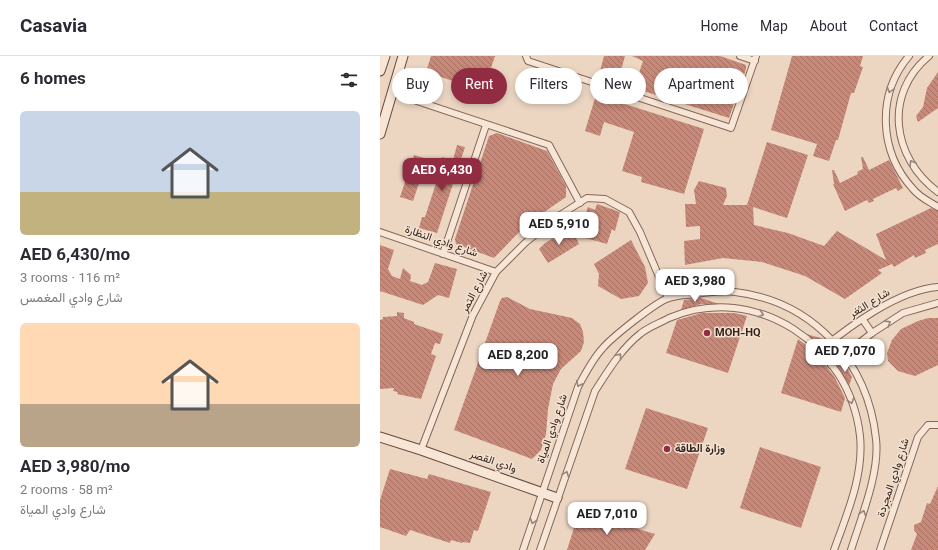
<!DOCTYPE html>
<html lang="en">
<head>
<meta charset="utf-8">
<style>
	:root { --surface:#fff; --page:#f7f7f7; --text:#2b2b33; --muted:#7c7c81; --line:#e1e1e2; --accent:#922c43 }
	body { margin:0; font-family:Georgia,Vazirmatn,serif; background:var(--page); color:var(--text); height:100vh; display:flex; flex-direction:column; font-size:15px; white-space:nowrap }
	* { box-sizing:border-box; margin:0 }
	p { font-size:13px; color:var(--muted) }
	.icon { flex:none; width:22px; height:22px; fill:none; stroke:currentColor; stroke-width:2; stroke-linecap:round; stroke-linejoin:round }
	.map { position:relative; flex:1; overflow:hidden }
	.drawer { display:flex; flex-direction:column; background:var(--surface); width:380px }
	.drawer>* { flex:none }
	.top-card { position:absolute; left:12px; top:12px; width:380px; height:36px; display:flex; gap:8px }
	.price { position:absolute; translate:-50% -34px; padding:0 9px; border-radius:8px; background:#fff; color:#222; font-size:13px; line-height:26px; filter:drop-shadow(0 1px 2px #0008) }
	.price::after { content:''; position:absolute; left:50%; top:24px; width:12px; height:9px; margin-left:-6px; background:inherit; clip-path:polygon(0 0,100% 0,50% 100%) }
	.price.on { background:var(--accent); color:#fff }
	ul { padding:0; list-style:none }
	li { display:grid; align-content:center; gap:8px; height:212px; padding:0 20px }
	li span { display:grid; place-items:center; height:124px; border-radius:6px; color:#555 }
	li>.icon { margin-inline-start:auto }
	span .icon { width:72px; height:72px; fill:#fffc; stroke-width:1 }
	li b { font-size:17px }
	h2 { display:flex; justify-content:space-between; align-items:center; height:48px; padding:0 20px; font-size:17px }
	.chip { padding:0 14px; border-radius:18px; background:var(--surface); box-shadow:0 2px 6px #0003; font-size:14px; line-height:36px }
	.chip.on { background:var(--accent); color:#fff }
	header { display:flex; align-items:center; gap:24px; box-sizing:border-box; height:56px; padding:0 20px; background:var(--surface); border-bottom:1px solid var(--line) }
	header strong { font-size:19px }
	nav { display:flex; gap:22px; margin-inline-start:auto; font-size:14px }
	main { display:flex; flex:1; min-height:0 }
	.map>svg:first-child { display:block }
	.building { fill:url(#building-back-hatch) }
	.lines { fill:none; stroke-linecap:round; stroke-linejoin:round }
	.street-casing { stroke:#85675a; stroke-width:8 }
	.secondary-casing { stroke:#67493d; stroke-width:11 }
	.street { stroke:#f7e5d5; stroke-width:6 }
	.secondary { stroke:#f7e5d5; stroke-width:9 }
	.oneway { stroke:#96847a }
	.poi-dot { fill:#922c43; stroke:#f4e2d1; stroke-width:1.5 }
	.labels { text-anchor:middle; dominant-baseline:central; stroke-width:3; stroke-linejoin:round; paint-order:stroke }
	.street-label { font-size:11px; fill:#35241e; stroke:#f4e2d1 }
	.poi-label { font-size:11px; font-weight:bold; fill:#35241e; stroke:#f4e2d1; text-anchor:start }
</style>
</head>
<body>
<header>
<strong>Casavia</strong>
<nav><a>Home</a><a>Map</a><a>About</a><a>Contact</a></nav>
</header>
<main>
<section class="drawer">
<h2>6 homes<svg class="icon" aria-label="filters" viewBox="0 0 24 24"><path d="M4 7h16M4 17h16"/><circle cx="9" cy="7" r="2"/><circle cx="15" cy="17" r="2"/></svg></h2>
<ul>
<li><span style="background:linear-gradient(#c9d6e8 65%,#c2b280 0)"><svg class="icon" aria-label="home" viewBox="0 0 24 24"><path d="M3 11l9-7 9 7M6 9v11h12V9"/></svg></span><div><b>AED 6,430/mo</b><p>3 rooms · 116 m²</p><p>شارع وادي المغمس</p></div></li>
<li><span style="background:linear-gradient(#ffd9b3 65%,#b9a48a 0)"><svg class="icon" aria-label="home" viewBox="0 0 24 24"><path d="M3 11l9-7 9 7M6 9v11h12V9"/></svg></span><div><b>AED 3,980/mo</b><p>2 rooms · 58 m²</p><p>شارع وادي المياة</p></div></li>
</ul>
</section>
<div class="map">
<svg width="558" height="494" viewBox="0 0 558 494">
	<defs>
		<pattern id="building-back-hatch" width="6" height="6" patternUnits="userSpaceOnUse"><rect width="6" height="6" fill="#c98979"/><path d="M-1 5l2 2M0 0l6 6M5-1l2 2" fill="none" stroke="#a47063"/></pattern>
	</defs>
	<rect width="100%" height="100%" fill="#ecd6c2"/>
	<g class="building">
		<polygon points="51,0 115,0 103,35 46,16"/>
		<polygon points="224,0 245,0 238,25 219,19"/>
		<polygon points="252,0 340,0 366,9 366,13 349,62 254,32 263,5"/>
		<polygon points="412,0 483,0 480,10 483,11 474,37 471,37 458,84 456,84 449,105 433,100 437,88 391,74"/>
		<polygon points="558,16 558,52 538,66 536,60 543,51 547,32"/>
		<polygon points="216,39 324,73 304,138 261,126 262,121 242,115 254,76 224,66 220,80 205,75"/>
		<polygon points="117,77 167,95 186,130 186,141 147,168 114,202 76,188 75,183 109,80"/>
		<polygon points="387,86 428,99 407,162 373,151 374,169 408,177 444,190 457,175 506,204 496,178 551,152 558,155 558,188 545,194 546,197 535,202 534,199 514,211 512,208 498,214 502,217 465,243 425,220 382,206 343,202 305,209 304,185 320,183 320,170 306,171 305,148 316,148 314,134 319,125 346,132 347,140 343,149 367,149"/>
		<polygon points="77,89 85,91 57,177 39,172 42,161 45,161 61,112 59,111 62,101 73,104"/>
		<polygon points="34,99 47,103 33,145 20,141"/>
		<polygon points="481,101 483,101 489,114 509,104 523,132 518,135 516,132 493,143 494,145 489,147 487,144 465,155 453,128 454,128 452,114 454,114 460,127 478,118 477,116 483,113"/>
		<polygon points="217,148 240,156 235,175 232,173 227,188 198,180 208,151 215,154"/>
		<polygon points="191,172 199,188 168,207 159,193 165,187"/>
		<polygon points="251,184 265,211 268,227 259,240 241,243 218,230 219,218 214,208"/>
		<polygon points="0,189 14,194 8,213 12,220 20,223 23,212 31,219 30,225 42,229 48,226 55,207 77,213 69,242 58,239 43,249 0,235"/>
		<polygon points="127,241 150,253 192,262 200,268 203,276 204,286 201,295 181,313 173,328 168,353 166,378 161,394 152,403 74,374 120,245 122,242"/>
		<polygon points="321,242 339,248 321,248 301,254 304,244"/>
		<polygon points="17,256 24,257 24,262 34,266 34,268 63,278 60,288 55,287 51,298 56,300 41,343 17,338 18,336 13,335 14,332 0,333 0,264 3,263 3,261 17,260"/>
		<polygon points="322,257 354,257 367,260 348,317 286,297 297,264"/>
		<polygon points="548,262 558,262 558,309 535,320 518,315 508,305 507,297 512,284 521,273 538,265"/>
		<polygon points="426,278 444,283 445,284 440,289"/>
		<polygon points="418,283 435,296 454,320 465,342 461,356 401,337"/>
		<polygon points="451,291 457,298 452,303 446,295"/>
		<polygon points="478,294 480,295 476,309 470,300"/>
		<polygon points="463,305 472,321 469,330 457,310"/>
		<polygon points="266,352 328,372 307,433 245,413"/>
		<polygon points="380,391 441,411 421,472 360,452"/>
		<polygon points="10,413 47,423 49,418 111,436 98,475 94,474 90,487 83,486 82,487 71,484 70,487 30,474 26,480 0,471 0,444"/>
		<polygon points="558,430 558,494 531,494 537,478 534,474 534,469 541,466 547,447 550,448"/>
		<polygon points="199,456 275,478 265,494 187,494"/>
	</g>
	<g class="lines">
		<defs>
			<g id="street">
				<polyline points="146,0 148,5 351,72 376,0"/>
				<polyline points="360,0 375,5"/>
				<path d="M529,0C496,39 499,96 533,133C539,141 550,146 558,151"/>
				<path d="M549,0C503,38 512,102 558,136"/>
				<polyline points="13,37 169,89 200,147"/>
				<polyline points="0,176 116,216"/>
				<polyline points="63,198 106,69"/>
				<polyline points="483,264 492,277"/>
				<path d="M439,295C470,270 518,234 558,231"/>
				<polyline points="451,309 492,277 523,257 558,247"/>
				<polyline points="41,394 93,259 116,216 145,187 174,163 207,142 225,143 249,156 260,176 288,242"/>
				<path d="M143,494L198,331C205,318 212,304 222,293C231,282 277,245 289,242C298,239 308,239 316,238C329,236 343,234 355,236C433,245 488,306 496,383C500,416 481,462 471,494"/>
				<path d="M160,494L215,335C228,315 241,293 260,278C268,271 280,267 289,262C376,225 470,289 480,380C484,419 467,458 454,494"/>
				<polyline points="500,494 538,381 548,369 558,369"/>
			</g>
			<g id="secondary">
				<polyline points="0,15 5,0"/>
				<polyline points="0,78 23,0"/>
				<polyline points="0,381 41,394 177,442"/>
			</g>
		</defs>
		<use href="#street" class="street-casing"/>
		<use href="#secondary" class="secondary-casing"/>
		<use href="#street" class="street"/>
		<use href="#secondary" class="secondary"/>
	</g>
	<defs><path id="oneway-chevron" d="M-2-3.5L2.5 0L-2 3.5" fill="none" stroke-width="1.6" stroke-linecap="round" stroke-linejoin="round"/></defs>
	<g class="oneway">
		<use href="#oneway-chevron" transform="translate(510 34) rotate(107)"/>
		<use href="#oneway-chevron" transform="translate(532 107) rotate(-121)"/>
		<use href="#oneway-chevron" transform="translate(381 258) rotate(18)"/>
		<use href="#oneway-chevron" transform="translate(508 267) rotate(-32)"/>
		<use href="#oneway-chevron" transform="translate(239 300) rotate(-52)"/>
		<use href="#oneway-chevron" transform="translate(199 328) rotate(116)"/>
		<use href="#oneway-chevron" transform="translate(471 345) rotate(72)"/>
		<use href="#oneway-chevron" transform="translate(186 418) rotate(-69)"/>
		<use href="#oneway-chevron" transform="translate(483 457) rotate(-72)"/>
		<use href="#oneway-chevron" transform="translate(153 465) rotate(108)"/>
	</g>
	<g class="poi-dot">
		<circle cx="327" cy="277" r="4"/>
		<circle cx="287" cy="393" r="4"/>
	</g>
	<g class="labels">
		<g class="street-label">
			<text transform="translate(61 186) rotate(19)">شارع وادي النظارة</text>
			<text transform="translate(95 236) rotate(-62)">شارع التمر</text>
			<text transform="translate(490 248) rotate(-32)">شارع الثغر</text>
			<text transform="translate(173 373) rotate(-71)">شارع وادي المياة</text>
			<text transform="translate(113 406) rotate(19)">وادي القصر</text>
			<text transform="translate(514 422) rotate(-72)">شارع وادي المجردة</text>
		</g>
		<g class="poi-label">
			<text x="335" y="277">MOH-HQ</text>
			<text x="295" y="393">وزارة الطاقة</text>
		</g>
	</g>
</svg>
<b class="price on" style="left:62px;top:136px">AED 6,430</b>
<b class="price" style="left:179px;top:190px">AED 5,910</b>
<b class="price" style="left:315px;top:247px">AED 3,980</b>
<b class="price" style="left:465px;top:317px">AED 7,070</b>
<b class="price" style="left:138px;top:321px">AED 8,200</b>
<b class="price" style="left:227px;top:480px">AED 7,010</b>
<div class="top-card">
<a class="chip">Buy</a>
<a class="chip on">Rent</a>
<a class="chip">Filters</a>
<a class="chip">New</a>
<a class="chip">Apartment</a>
</div>
</div>
</main>
</body>
</html>
